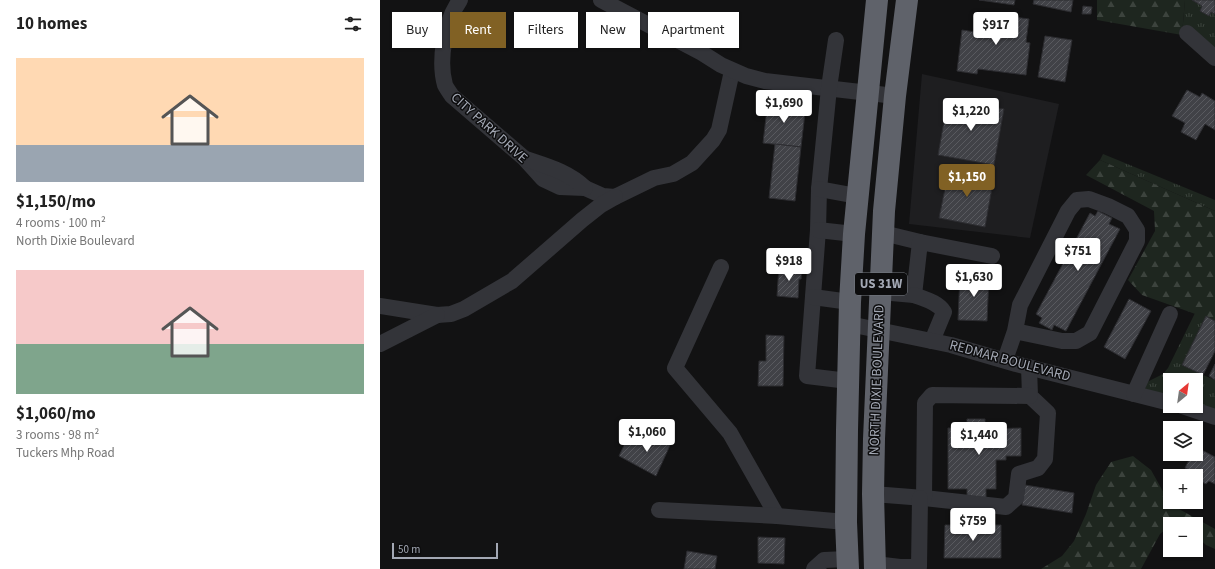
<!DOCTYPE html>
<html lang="en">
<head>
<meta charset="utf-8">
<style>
	:root { --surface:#fff; --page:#f6f6f6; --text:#222; --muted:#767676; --accent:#816124 }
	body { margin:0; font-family:"Source Sans 3",sans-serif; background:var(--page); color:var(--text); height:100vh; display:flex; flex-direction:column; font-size:15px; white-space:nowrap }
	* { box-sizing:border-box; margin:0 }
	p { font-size:13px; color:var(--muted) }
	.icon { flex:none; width:22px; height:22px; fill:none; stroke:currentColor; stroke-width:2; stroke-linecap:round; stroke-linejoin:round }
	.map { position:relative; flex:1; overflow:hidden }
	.sheet { display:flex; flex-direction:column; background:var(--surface); width:380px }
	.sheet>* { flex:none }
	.guide { position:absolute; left:12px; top:12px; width:380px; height:36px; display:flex; gap:8px }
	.needle { width:26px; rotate:29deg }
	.fabs { position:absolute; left:783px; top:373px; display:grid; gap:8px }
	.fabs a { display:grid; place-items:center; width:40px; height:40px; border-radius:0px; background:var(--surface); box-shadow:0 1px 3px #0004; font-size:20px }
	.scale { position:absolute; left:12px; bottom:10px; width:106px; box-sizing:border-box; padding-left:4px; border:2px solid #a3a8b4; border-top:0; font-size:11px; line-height:14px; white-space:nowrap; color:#a3a8b4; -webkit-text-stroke:3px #0d0d0e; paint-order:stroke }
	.price { position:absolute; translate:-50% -34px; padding:0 9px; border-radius:4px; background:#fff; color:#222; font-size:13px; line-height:26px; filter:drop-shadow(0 1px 2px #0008) }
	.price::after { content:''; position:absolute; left:50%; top:24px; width:12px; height:9px; margin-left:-6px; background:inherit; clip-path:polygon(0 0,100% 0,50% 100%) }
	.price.current { background:var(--accent); color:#fff }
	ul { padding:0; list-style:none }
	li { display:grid; align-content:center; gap:8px; height:212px; padding:0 16px }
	li span { display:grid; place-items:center; height:124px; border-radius:0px; color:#555 }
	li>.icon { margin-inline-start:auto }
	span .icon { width:72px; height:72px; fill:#fffc; stroke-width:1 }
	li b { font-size:17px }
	h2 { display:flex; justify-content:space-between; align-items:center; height:48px; padding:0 16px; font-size:17px }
	.chip { padding:0 14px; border-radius:0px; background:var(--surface); box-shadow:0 1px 3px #0004; font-size:14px; line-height:36px }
	.chip.current { background:var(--accent); color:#fff }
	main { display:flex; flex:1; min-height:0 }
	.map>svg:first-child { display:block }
	.built { fill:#1e1e20 }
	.grass { fill:url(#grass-tufts) }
	.forest { fill:url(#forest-firs) }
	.building { fill:url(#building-hatch); stroke:#2c2c30 }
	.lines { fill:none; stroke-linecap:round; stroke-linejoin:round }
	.minor { stroke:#333439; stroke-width:16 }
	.highway { stroke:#5f626a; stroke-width:22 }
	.labels { text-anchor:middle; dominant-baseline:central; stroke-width:3; stroke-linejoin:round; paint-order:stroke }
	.shield { fill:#0d0d0e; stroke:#767a82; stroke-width:1 }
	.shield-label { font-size:13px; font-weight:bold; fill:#a3a8b4 }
	.street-label { font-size:14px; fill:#a3a8b4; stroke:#0d0d0e }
</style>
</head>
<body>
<main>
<section class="sheet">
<h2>10 homes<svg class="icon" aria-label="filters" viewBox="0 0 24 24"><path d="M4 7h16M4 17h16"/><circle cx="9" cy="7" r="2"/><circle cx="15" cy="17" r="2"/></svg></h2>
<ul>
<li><span style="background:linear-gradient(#ffd9b3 70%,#9aa5b1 0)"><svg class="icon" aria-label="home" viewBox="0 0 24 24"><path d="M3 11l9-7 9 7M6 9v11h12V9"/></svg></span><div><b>$1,150/mo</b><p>4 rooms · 100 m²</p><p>North Dixie Boulevard</p></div></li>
<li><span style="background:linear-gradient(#f6c9c9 60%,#7fa58c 0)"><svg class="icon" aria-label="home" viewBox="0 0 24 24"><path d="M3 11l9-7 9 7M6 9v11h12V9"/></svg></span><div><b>$1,060/mo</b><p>3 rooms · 98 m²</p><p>Tuckers Mhp Road</p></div></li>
</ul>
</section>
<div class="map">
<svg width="835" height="569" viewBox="0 0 835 569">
	<defs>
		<pattern id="grass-tufts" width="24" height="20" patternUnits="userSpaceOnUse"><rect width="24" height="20" fill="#1e261f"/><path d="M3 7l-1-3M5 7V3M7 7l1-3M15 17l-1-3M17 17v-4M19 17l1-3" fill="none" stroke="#3c433d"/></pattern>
		<pattern id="forest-firs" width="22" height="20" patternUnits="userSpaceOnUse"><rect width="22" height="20" fill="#1e261f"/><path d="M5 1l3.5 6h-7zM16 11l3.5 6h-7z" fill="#3c433d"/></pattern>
		<pattern id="building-hatch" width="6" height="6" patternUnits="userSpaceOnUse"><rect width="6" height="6" fill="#414247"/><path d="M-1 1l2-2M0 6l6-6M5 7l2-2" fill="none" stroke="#595a5f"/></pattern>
	</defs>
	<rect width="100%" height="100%" fill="#121213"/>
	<polygon class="built" points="542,74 679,104 650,238 529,224"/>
	<g class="grass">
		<polygon points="805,0 835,0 835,51 802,35"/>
		<polygon points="723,154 835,200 835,211 720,160"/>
		<polygon points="815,313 826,316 802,365 823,375 835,380 835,409 816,403 816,380 790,380 790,396 765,389 767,382 783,374 788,368"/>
	</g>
	<g class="forest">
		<polygon points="717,0 805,0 802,35 717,20"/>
		<polygon points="720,160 835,211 835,321 762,295 748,280 775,231 774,211 706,175"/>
		<polygon points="753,456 771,470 790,504 835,529 835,549 826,545 816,536 816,524 803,524 798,519 790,524 790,526 780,534 761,569 661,569 682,556 694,541 706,514 716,485 731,462"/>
	</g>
	<g class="building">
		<polygon points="599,0 635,0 634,5"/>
		<polygon points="654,0 693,0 691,12 653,4"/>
		<polygon points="812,0 835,0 835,14 831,12 829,16 820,11 822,6"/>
		<polygon points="703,6 712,7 711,14 702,14"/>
		<polygon points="604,13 649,19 646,42 650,43 646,75 598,69 597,74 577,71 582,30 601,33"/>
		<polygon points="665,36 692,40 685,82 658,77"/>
		<polygon points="807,90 820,97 822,93 835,101 835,130 825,124 816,140 801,132 805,123 792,116"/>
		<polygon points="568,99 624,109 614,165 558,155"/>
		<polygon points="388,100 426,104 421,147 383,143"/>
		<polygon points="395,144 421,147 415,201 389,198"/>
		<polygon points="569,169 614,177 605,227 559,218"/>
		<polygon points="718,211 732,218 729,224 740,229 686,331 674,325 672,330 659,323 662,318 656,314 710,213 715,216"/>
		<polygon points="399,266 422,268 421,279 419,279 418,298 397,296"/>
		<polygon points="580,275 609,276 607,321 578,320"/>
		<polygon points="749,299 771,311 745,359 724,347"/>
		<polygon points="826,316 835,321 835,351 823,375 802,365"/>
		<polygon points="386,335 404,336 403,386 378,386 379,361 386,361"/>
		<polygon points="835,364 835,380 829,376"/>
		<polygon points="587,419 605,419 605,429 641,428 641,456 626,456 626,460 616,460 616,489 606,489 606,499 587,499 587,489 568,489 568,428 587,428"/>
		<polygon points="272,431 292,441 276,476 239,456 248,437 264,446"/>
		<polygon points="816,447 835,457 835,484 829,481 826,484 816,479 816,476 813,476 815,473 805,468 812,454 816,454"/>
		<polygon points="645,485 694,493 692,513 642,505"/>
		<polygon points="565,525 621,525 621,558 564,558"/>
		<polygon points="378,537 405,538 404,564 378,563"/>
		<polygon points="307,551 337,556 335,569 304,569"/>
	</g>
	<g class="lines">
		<g class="minor">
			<path d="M80,0C65,21 58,60 65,85C67,89 70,93 72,96L144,158L163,179L180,187L205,188L223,196L235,197L274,178L293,174L312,163L333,140L339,130L352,71"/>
			<polyline points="221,0 322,53 341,65 366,76 385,81 515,96"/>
			<polyline points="807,33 835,58"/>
			<polyline points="456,40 449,88 439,189 438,230 427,376 468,381"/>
			<path d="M146,159C167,166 189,172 205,188"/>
			<polyline points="439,189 477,196"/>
			<polyline points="438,230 474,234"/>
			<polyline points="503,233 540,242"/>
			<polyline points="341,267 295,368 350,433 397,516"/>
			<polyline points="500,292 534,295 540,242 612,256"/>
			<path d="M534,295C544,299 558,302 564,312L552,341"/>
			<polyline points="433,297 470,302"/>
			<polyline points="0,306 57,315 71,314 84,309 132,281 202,220 221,205 235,197"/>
			<polyline points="469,324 571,345 636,364 790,403"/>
			<polyline points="0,344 57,315"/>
			<polyline points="625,360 635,331 640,305 688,211 697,200 709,199 728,206 748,216 757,230 757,241 710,333 696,341 682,341 635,331"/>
			<polyline points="754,394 790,314"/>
			<polyline points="802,406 835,417"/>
			<polyline points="493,494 544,498 626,507 636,498 639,474 658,468 665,459 668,413 650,396 649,367"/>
			<polyline points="544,498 545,403 552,395 650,396"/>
			<polyline points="279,510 397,516 466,522"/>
			<polyline points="495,564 520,567 539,567 540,498"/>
			<polyline points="434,569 444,560 467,559"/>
		</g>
		<g class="highway">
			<polyline points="468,569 466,522 467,430 470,302 474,234 497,0"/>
			<polyline points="495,569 493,494 494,439 504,211 515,96 527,0"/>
		</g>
	</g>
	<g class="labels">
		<rect class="shield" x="475" y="273" width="52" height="22" rx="3"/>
		<g class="shield-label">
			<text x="501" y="284">US 31W</text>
		</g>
		<g class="street-label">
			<text transform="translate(109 128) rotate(42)">CITY PARK DRIVE</text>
			<text transform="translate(630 361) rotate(15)">REDMAR BOULEVARD</text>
			<text transform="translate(497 380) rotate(-88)">NORTH DIXIE BOULEVARD</text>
		</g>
	</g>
</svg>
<div class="fabs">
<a><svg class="needle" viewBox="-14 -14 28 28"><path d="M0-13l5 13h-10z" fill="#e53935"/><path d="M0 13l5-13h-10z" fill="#767676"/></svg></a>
<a><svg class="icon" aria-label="layers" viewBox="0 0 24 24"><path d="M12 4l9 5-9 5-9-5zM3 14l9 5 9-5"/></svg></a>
<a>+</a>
<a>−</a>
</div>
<div class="scale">50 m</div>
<b class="price" style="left:616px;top:46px">$917</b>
<b class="price" style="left:404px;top:124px">$1,690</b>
<b class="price" style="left:591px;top:132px">$1,220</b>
<b class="price current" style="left:587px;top:198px">$1,150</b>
<b class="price" style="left:698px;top:272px">$751</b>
<b class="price" style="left:409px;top:282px">$918</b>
<b class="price" style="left:594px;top:298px">$1,630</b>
<b class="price" style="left:267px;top:453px">$1,060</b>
<b class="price" style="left:599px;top:456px">$1,440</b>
<b class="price" style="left:593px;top:542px">$759</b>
<div class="guide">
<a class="chip">Buy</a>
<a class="chip current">Rent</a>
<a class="chip">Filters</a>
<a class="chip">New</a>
<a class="chip">Apartment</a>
</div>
</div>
</main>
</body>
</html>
